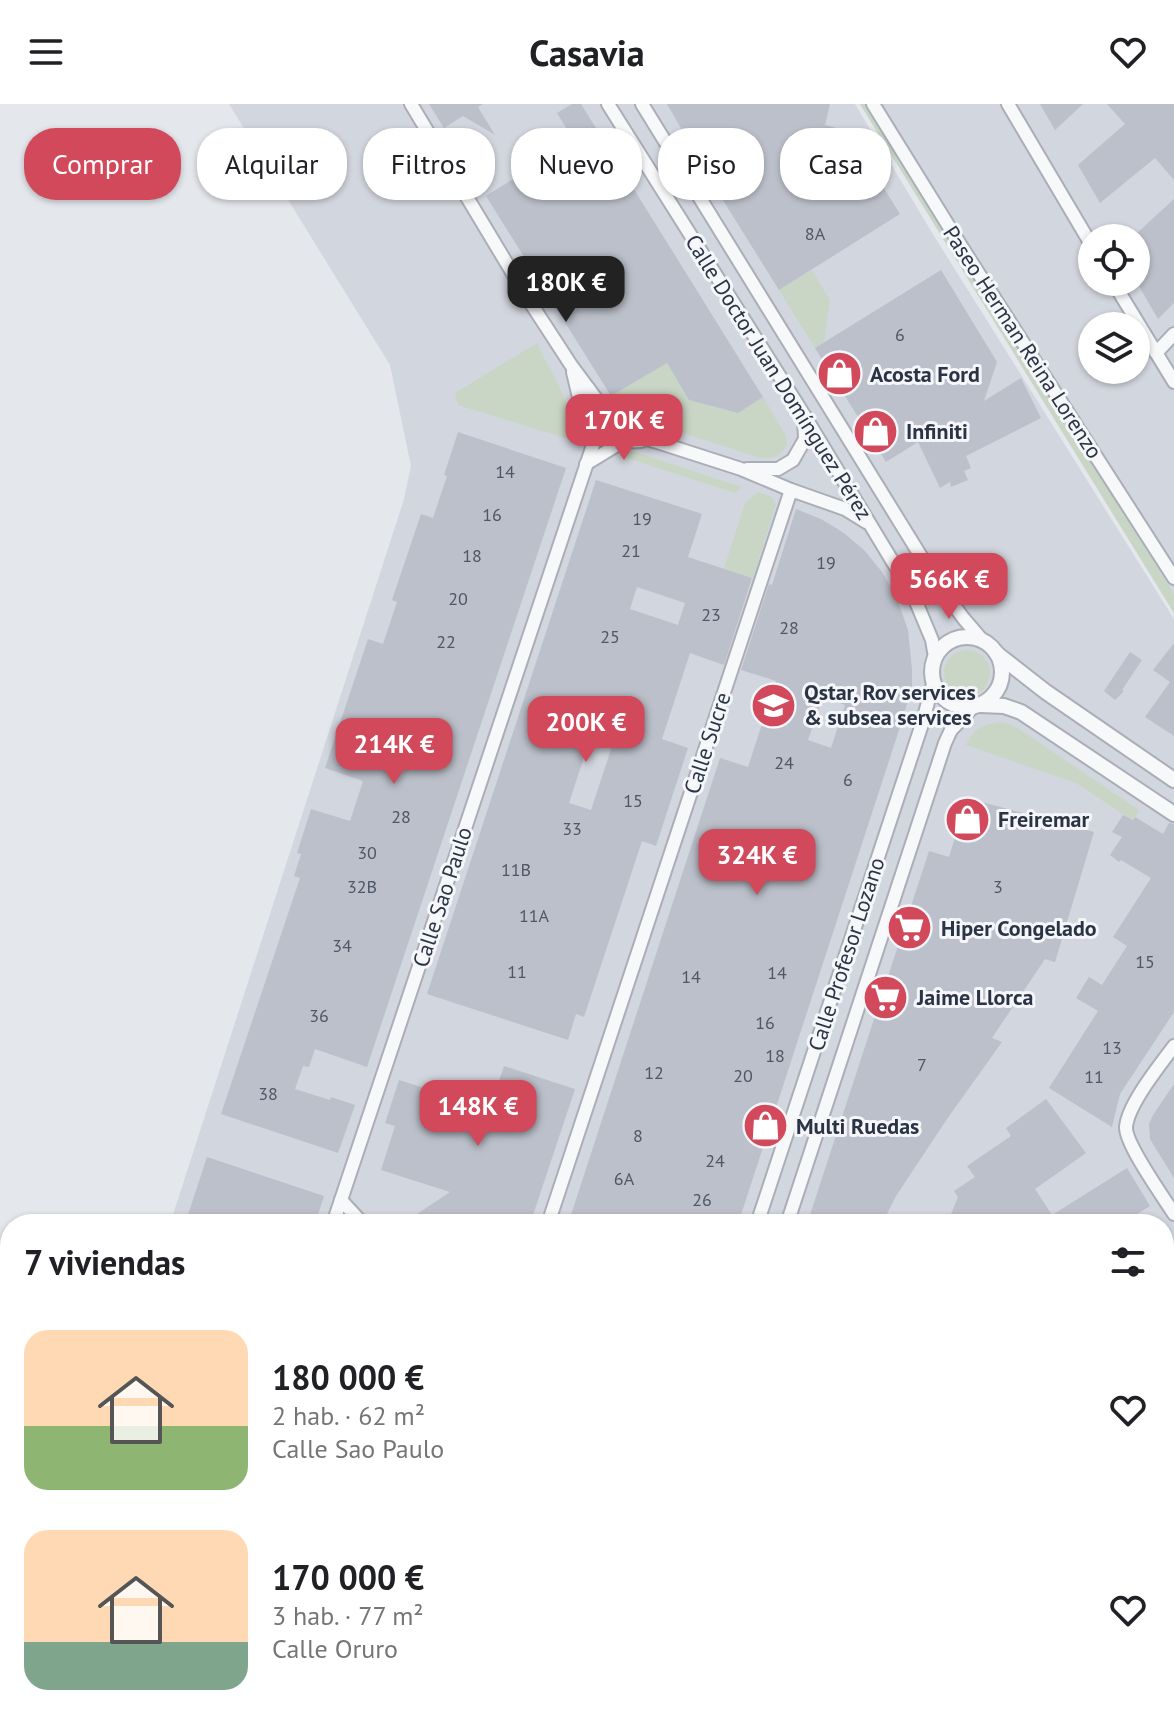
<!DOCTYPE html>
<html lang="es">
<head>
<meta charset="utf-8">
<style>
	:root { --surface:#fff; --page:#f6f6f6; --text:#202124; --muted:#757577; --accent:#d1495b }
	body { margin:0; font-family:"PT Sans",sans-serif; background:var(--page); color:var(--text); height:100vh; display:flex; flex-direction:column; font-size:30px; white-space:nowrap }
	* { box-sizing:border-box; margin:0 }
	p { font-size:26px; color:var(--muted) }
	.icon { flex:none; width:44px; height:44px; fill:none; stroke:currentColor; stroke-width:2; stroke-linecap:round; stroke-linejoin:round }
	.map { position:relative; flex:1; overflow:hidden }
	.details { position:absolute; left:0px; top:1110px; width:1174px; height:514px; display:flex; flex-direction:column; background:var(--surface); border-radius:32px 32px 0 0; box-shadow:0 2px 6px #0004 }
	.details>* { flex:none }
	.guide { position:absolute; left:24px; top:24px; width:1126px; height:72px; display:flex; gap:16px }
	.buttons { position:absolute; left:1078px; top:120px; display:grid; gap:16px }
	.buttons a { display:grid; place-items:center; width:72px; height:72px; border-radius:50%; background:var(--surface); box-shadow:0 2px 6px #0004; font-size:40px }
	.price { position:absolute; translate:-50% -68px; padding:0 18px; border-radius:16px; background:var(--accent); color:#fff; font-size:26px; line-height:52px; filter:drop-shadow(0 2px 4px #0008) }
	.price::after { content:''; position:absolute; left:50%; top:48px; width:24px; height:18px; margin-left:-12px; background:inherit; clip-path:polygon(0 0,100% 0,50% 100%) }
	.price.selected { background:#222; color:#fff }
	ul { padding:0; list-style:none }
	li { display:flex; align-items:center; gap:24px; height:200px; padding:0 24px }
	li span { display:grid; place-items:center; flex:none; width:224px; height:160px; border-radius:24px; color:#555 }
	li>.icon { margin-inline-start:auto }
	span .icon { width:96px; height:96px; fill:#fffc; stroke-width:1 }
	li b { font-size:34px }
	h2 { display:flex; justify-content:space-between; align-items:center; height:96px; padding:0 24px; font-size:34px }
	.pill { padding:0 28px; border-radius:32px; background:var(--surface); box-shadow:0 2px 6px #0004; font-size:28px; line-height:72px }
	.pill.selected { background:var(--accent); color:#fff }
	header { display:flex; justify-content:space-between; align-items:center; height:104px; padding:0 24px; background:var(--surface); font-size:36px; font-weight:700 }
	.map>svg:first-child { display:block }
	.built { fill:#d2d6de; fill-rule:evenodd }
	.green { fill:#c9d6c5 }
	.building { fill:#bbc0ca; fill-rule:evenodd }
	.lines { fill:none; stroke-linecap:round; stroke-linejoin:round }
	.minor-casing { stroke:#a9aeb7; stroke-width:16 }
	.tertiary-casing { stroke:#a9aeb7; stroke-width:18 }
	.minor { stroke:#f7f8fa; stroke-width:12 }
	.tertiary { stroke:#f7f8fa; stroke-width:14 }
	.labels { text-anchor:middle; dominant-baseline:central; stroke-width:6; stroke-linejoin:round; paint-order:stroke }
	.number-label { font-size:18px; fill:#4f5766 }
	.street-label { font-size:22px; fill:#2b3445; stroke:#f4f6f9 }
	.poi-label { font-size:22px; font-weight:bold; fill:#2b3445; stroke:#f4f6f9; text-anchor:start }
</style>
</head>
<body>
<header><svg class="icon" aria-label="menu" viewBox="0 0 24 24"><path d="M4 6h16M4 12h16M4 18h16"/></svg>Casavia<svg class="icon" aria-label="heart" viewBox="0 0 24 24"><path d="M12 20l-8-8c-3-5 5-10 8-4 3-6 11-1 8 4z"/></svg></header>
<div class="map">
<svg width="1174" height="1623" viewBox="0 0 1174 1623">
	<rect width="100%" height="100%" fill="#e4e7ec"/>
	<g class="built">
		<polygon points="229,0 855,0 934,132 1174,515 1174,1623 0,1623 0,1537 10,1532 10,1614 1164,1614 1164,1120 170,1120 404,395 411,362 390,261"/>
		<path d="M860,0H1174V509ZM1092,134H1136V178H1092ZM1092,222H1136V266H1092Z"/>
	</g>
	<g class="green">
		<polygon points="860,0 866,0 1174,490 1174,509"/>
		<polygon points="812,166 830,196 824,238 815,244 779,186"/>
		<path d="M537,239C553,275 573,292 568,335L458,301L455,289Z"/>
		<path d="M667,259L689,296L737,309L763,293L786,332L787,341C780,353 774,355 761,354L642,316L623,306L611,292Z"/>
		<polygon points="632,347 742,383 735,389 630,355 623,356 620,350"/>
		<polygon points="758,388 772,393 776,401 753,474 724,465 745,399"/>
		<circle cx="967" cy="569" r="23"/>
		<path d="M999,618L1006,619L1019,625L1139,706L1135,713L1130,715L1076,679L966,641C975,624 980,622 999,618Z"/>
	</g>
	<g class="building">
		<polygon points="429,0 483,0 478,3 495,31 463,12 444,24"/>
		<polygon points="572,0 581,0 763,293 738,309 689,296 667,259 611,292 486,92 574,37 557,9"/>
		<polygon points="667,0 830,0 825,21 848,27 900,110 779,186 721,93"/>
		<polygon points="1040,0 1083,0 1055,26"/>
		<polygon points="1107,0 1174,0 1174,76 1155,54 1100,99 1078,61 1125,20"/>
		<polygon points="1174,95 1174,199 1158,215 1136,177 1136,130"/>
		<polygon points="941,166 997,258 984,297 1021,274 1041,314 966,352 971,364 964,367 968,376 951,383 950,378 940,384 918,338 886,358 815,244"/>
		<polygon points="458,328 566,364 367,963 315,945 309,963 303,962 295,985 330,996 331,993 355,1001 338,1049 221,1010 300,774 294,772 301,750 297,749 311,705 350,717 363,677 325,664 368,535 383,540 397,498 392,496 421,410 433,414 447,372 444,371"/>
		<path d="M596,376L702,410L688,453L752,474L724,561L690,549L662,635L688,644L656,742L642,737L584,913L576,910L568,936L427,890ZM637,483L685,499L678,521L630,505ZM597,613L619,621L591,706L569,699Z"/>
		<path d="M796,405L821,415L844,429L865,447L882,468L896,492L908,526L912,565V582L901,620L738,1120H568L720,654L748,663L776,577L741,566L769,480L772,481ZM823,593L845,601L831,644L808,636Z"/>
		<polygon points="1174,539 1174,632 1145,613 1170,578 1153,566"/>
		<polygon points="1130,548 1142,556 1122,586 1124,587 1115,596 1104,587"/>
		<polygon points="967,694 1094,728 1055,858 1045,855 992,934 1002,938 947,1015 896,1092 882,1120 807,1120 929,747 949,753"/>
		<polygon points="1123,711 1133,716 1135,713 1163,730 1169,719 1174,720 1174,908 1120,990 1112,1023 1049,984 1098,907 1076,894 1089,873 1102,881 1127,842 1113,833 1151,774 1121,756 1119,758 1110,751 1122,733 1112,728"/>
		<polygon points="504,962 575,985 530,1120 402,1120 450,1088 381,1066 395,1022 385,1019 399,976 490,1005"/>
		<polygon points="1174,980 1174,1074 1150,1035 1149,1020 1153,1011"/>
		<polygon points="1046,995 1086,1049 1035,1085 1052,1111 1127,1064 1150,1102 1121,1120 947,1120 958,1093 954,1087 975,1073 967,1062 1011,1032 1006,1024"/>
		<polygon points="207,1053 324,1092 315,1120 185,1120"/>
	</g>
	<g class="lines">
		<defs>
			<g id="minor">
				<polyline points="411,0 530,198 571,261 606,308 627,322 654,337"/>
				<polyline points="608,0 804,311 914,493 932,536 935,553"/>
				<polyline points="642,0 938,480 964,515 982,536"/>
				<polyline points="873,0 961,142 1174,474"/>
				<polyline points="1008,0 1092,142"/>
				<polyline points="1113,178 1174,278"/>
				<polyline points="1156,249 1174,230"/>
				<polyline points="573,268 582,306 588,320 654,337 741,365 791,386 845,405 866,418"/>
				<polyline points="586,360 622,338 641,337"/>
				<polyline points="747,365 778,365 793,356 805,335 804,314"/>
				<path d="M1174,942C1160,961 1128,1000 1126,1023C1125,1040 1164,1094 1174,1110"/>
				<polyline points="341,1096 363,1120"/>
				<polyline points="333,1120 599,323 598,306 588,284"/>
				<polyline points="548,1120 791,386"/>
				<polyline points="757,1120 922,620 933,580"/>
				<polyline points="787,1120 945,639 951,626 972,604"/>
				<polyline points="1164,1488 1174,1505"/>
				<polyline points="300,1614 331,1623"/>
				<polyline points="685,1614 695,1623"/>
				<polyline points="736,1614 745,1623"/>
				<polyline points="957,1614 963,1623"/>
				<polyline points="380,1623 385,1614"/>
				<polyline points="569,1623 583,1614"/>
				<polyline points="600,1623 620,1614"/>
			</g>
			<g id="tertiary">
				<circle cx="967" cy="568" r="35"/>
				<polyline points="996,549 1046,588 1174,676"/>
				<polyline points="981,601 1004,602 1021,608 1174,710"/>
			</g>
		</defs>
		<use href="#minor" class="minor-casing"/>
		<use href="#tertiary" class="tertiary-casing"/>
		<use href="#minor" class="minor"/>
		<use href="#tertiary" class="tertiary"/>
	</g>
	<defs>
		<symbol id="shop-disc" viewBox="-11 -11 22 22"><circle r="9.5" fill="#d1495b" stroke="#f4f6f9"/><path d="M-5-2.5h2.3a2.7 3.5 0 0 1 5.4 0H5L5.5 6h-11ZM-1.5-2.5h3a1.5 2.3 0 0 0-3 0Z" fill="#fff"/></symbol>
		<symbol id="university-disc" viewBox="-11 -11 22 22"><circle r="9.5" fill="#d1495b" stroke="#f4f6f9"/><path d="M0-5L7-2L0 1L-7-2ZM-4 1L0 2.5L4 1V4Q0 6-4 4Z" fill="#fff"/></symbol>
		<symbol id="supermarket-disc" viewBox="-11 -11 22 22"><circle r="9.5" fill="#d1495b" stroke="#f4f6f9"/><path d="M-6-5.5h2.5l.6 2H6L4.5 2H-2.5L-4.4-4H-6ZM-1.5 3.2a1.3 1.3 0 1 0 .1 0ZM3 3.2a1.3 1.3 0 1 0 .1 0Z" fill="#fff"/></symbol>
	</defs>
	<g fill-rule="evenodd">
		<use href="#shop-disc" x="814" y="244" width="51" height="51"/>
		<use href="#shop-disc" x="850" y="302" width="51" height="51"/>
		<use href="#university-disc" x="748" y="576" width="51" height="51"/>
		<use href="#shop-disc" x="942" y="690" width="51" height="51"/>
		<use href="#supermarket-disc" x="884" y="798" width="51" height="51"/>
		<use href="#supermarket-disc" x="860" y="868" width="51" height="51"/>
		<use href="#shop-disc" x="740" y="996" width="51" height="51"/>
	</g>
	<g class="labels">
		<g class="number-label">
			<text x="815" y="129">8A</text>
			<text x="900" y="230">6</text>
			<text x="505" y="367">14</text>
			<text x="492" y="410">16</text>
			<text x="642" y="414">19</text>
			<text x="631" y="446">21</text>
			<text x="472" y="451">18</text>
			<text x="826" y="458">19</text>
			<text x="458" y="494">20</text>
			<text x="711" y="510">23</text>
			<text x="789" y="523">28</text>
			<text x="610" y="532">25</text>
			<text x="446" y="537">22</text>
			<text x="784" y="658">24</text>
			<text x="848" y="675">6</text>
			<text x="633" y="696">15</text>
			<text x="401" y="712">28</text>
			<text x="572" y="724">33</text>
			<text x="367" y="748">30</text>
			<text x="516" y="765">11B</text>
			<text x="362" y="782">32B</text>
			<text x="998" y="782">3</text>
			<text x="534" y="811">11A</text>
			<text x="342" y="841">34</text>
			<text x="1145" y="857">15</text>
			<text x="517" y="867">11</text>
			<text x="777" y="868">14</text>
			<text x="691" y="872">14</text>
			<text x="319" y="911">36</text>
			<text x="765" y="918">16</text>
			<text x="1112" y="943">13</text>
			<text x="775" y="951">18</text>
			<text x="922" y="960">7</text>
			<text x="654" y="968">12</text>
			<text x="743" y="971">20</text>
			<text x="1094" y="972">11</text>
			<text x="268" y="989">38</text>
			<text x="638" y="1031">8</text>
			<text x="715" y="1056">24</text>
			<text x="624" y="1074">6A</text>
			<text x="702" y="1095">26</text>
		</g>
		<g class="street-label">
			<text transform="translate(1023 238) rotate(57)">Paseo Herman Reina Lorenzo</text>
			<text transform="translate(779 273) rotate(58)">Calle Doctor Juan Domínguez Pérez</text>
			<text transform="translate(707 639) rotate(-72)">Calle Sucre</text>
			<text transform="translate(442 793) rotate(-72)">Calle Sao Paulo</text>
			<text transform="translate(846 850) rotate(-72)">Calle Profesor Lozano</text>
		</g>
		<g class="poi-label">
			<text x="870" y="270">Acosta Ford</text>
			<text x="906" y="327">Infiniti</text>
			<text x="804" y="588">Qstar, Rov services<tspan x="804" dy="25">&amp; subsea services</tspan></text>
			<text x="998" y="715">Freiremar</text>
			<text x="941" y="824">Hiper Congelado</text>
			<text x="917" y="893">Jaime Llorca</text>
			<text x="796" y="1022">Multi Ruedas</text>
		</g>
	</g>
</svg>
<div class="buttons">
<a><svg class="icon" aria-label="locate" viewBox="0 0 24 24"><circle cx="12" cy="12" r="6"/><path d="M12 2v4M12 18v4M2 12h4M18 12h4"/></svg></a>
<a><svg class="icon" aria-label="layers" viewBox="0 0 24 24"><path d="M12 4l9 5-9 5-9-5zM3 14l9 5 9-5"/></svg></a>
</div>
<b class="price selected" style="left:566px;top:220px">180K €</b>
<b class="price" style="left:624px;top:358px">170K €</b>
<b class="price" style="left:949px;top:517px">566K €</b>
<b class="price" style="left:586px;top:660px">200K €</b>
<b class="price" style="left:394px;top:682px">214K €</b>
<b class="price" style="left:757px;top:793px">324K €</b>
<b class="price" style="left:478px;top:1044px">148K €</b>
<div class="guide">
<a class="pill selected">Comprar</a>
<a class="pill">Alquilar</a>
<a class="pill">Filtros</a>
<a class="pill">Nuevo</a>
<a class="pill">Piso</a>
<a class="pill">Casa</a>
</div>
<section class="details">
<h2>7 viviendas<svg class="icon" aria-label="filters" viewBox="0 0 24 24"><path d="M4 7h16M4 17h16"/><circle cx="9" cy="7" r="2"/><circle cx="15" cy="17" r="2"/></svg></h2>
<ul>
<li><span style="background:linear-gradient(#ffd9b3 60%,#8fb573 0)"><svg class="icon" aria-label="home" viewBox="0 0 24 24"><path d="M3 11l9-7 9 7M6 9v11h12V9"/></svg></span><div><b>180 000 €</b><p>2 hab. · 62 m²</p><p>Calle Sao Paulo</p></div><svg class="icon" aria-label="heart" viewBox="0 0 24 24"><path d="M12 20l-8-8c-3-5 5-10 8-4 3-6 11-1 8 4z"/></svg></li>
<li><span style="background:linear-gradient(#ffd9b3 70%,#7fa58c 0)"><svg class="icon" aria-label="home" viewBox="0 0 24 24"><path d="M3 11l9-7 9 7M6 9v11h12V9"/></svg></span><div><b>170 000 €</b><p>3 hab. · 77 m²</p><p>Calle Oruro</p></div><svg class="icon" aria-label="heart" viewBox="0 0 24 24"><path d="M12 20l-8-8c-3-5 5-10 8-4 3-6 11-1 8 4z"/></svg></li>
</ul>
</section>
</div>
</body>
</html>
